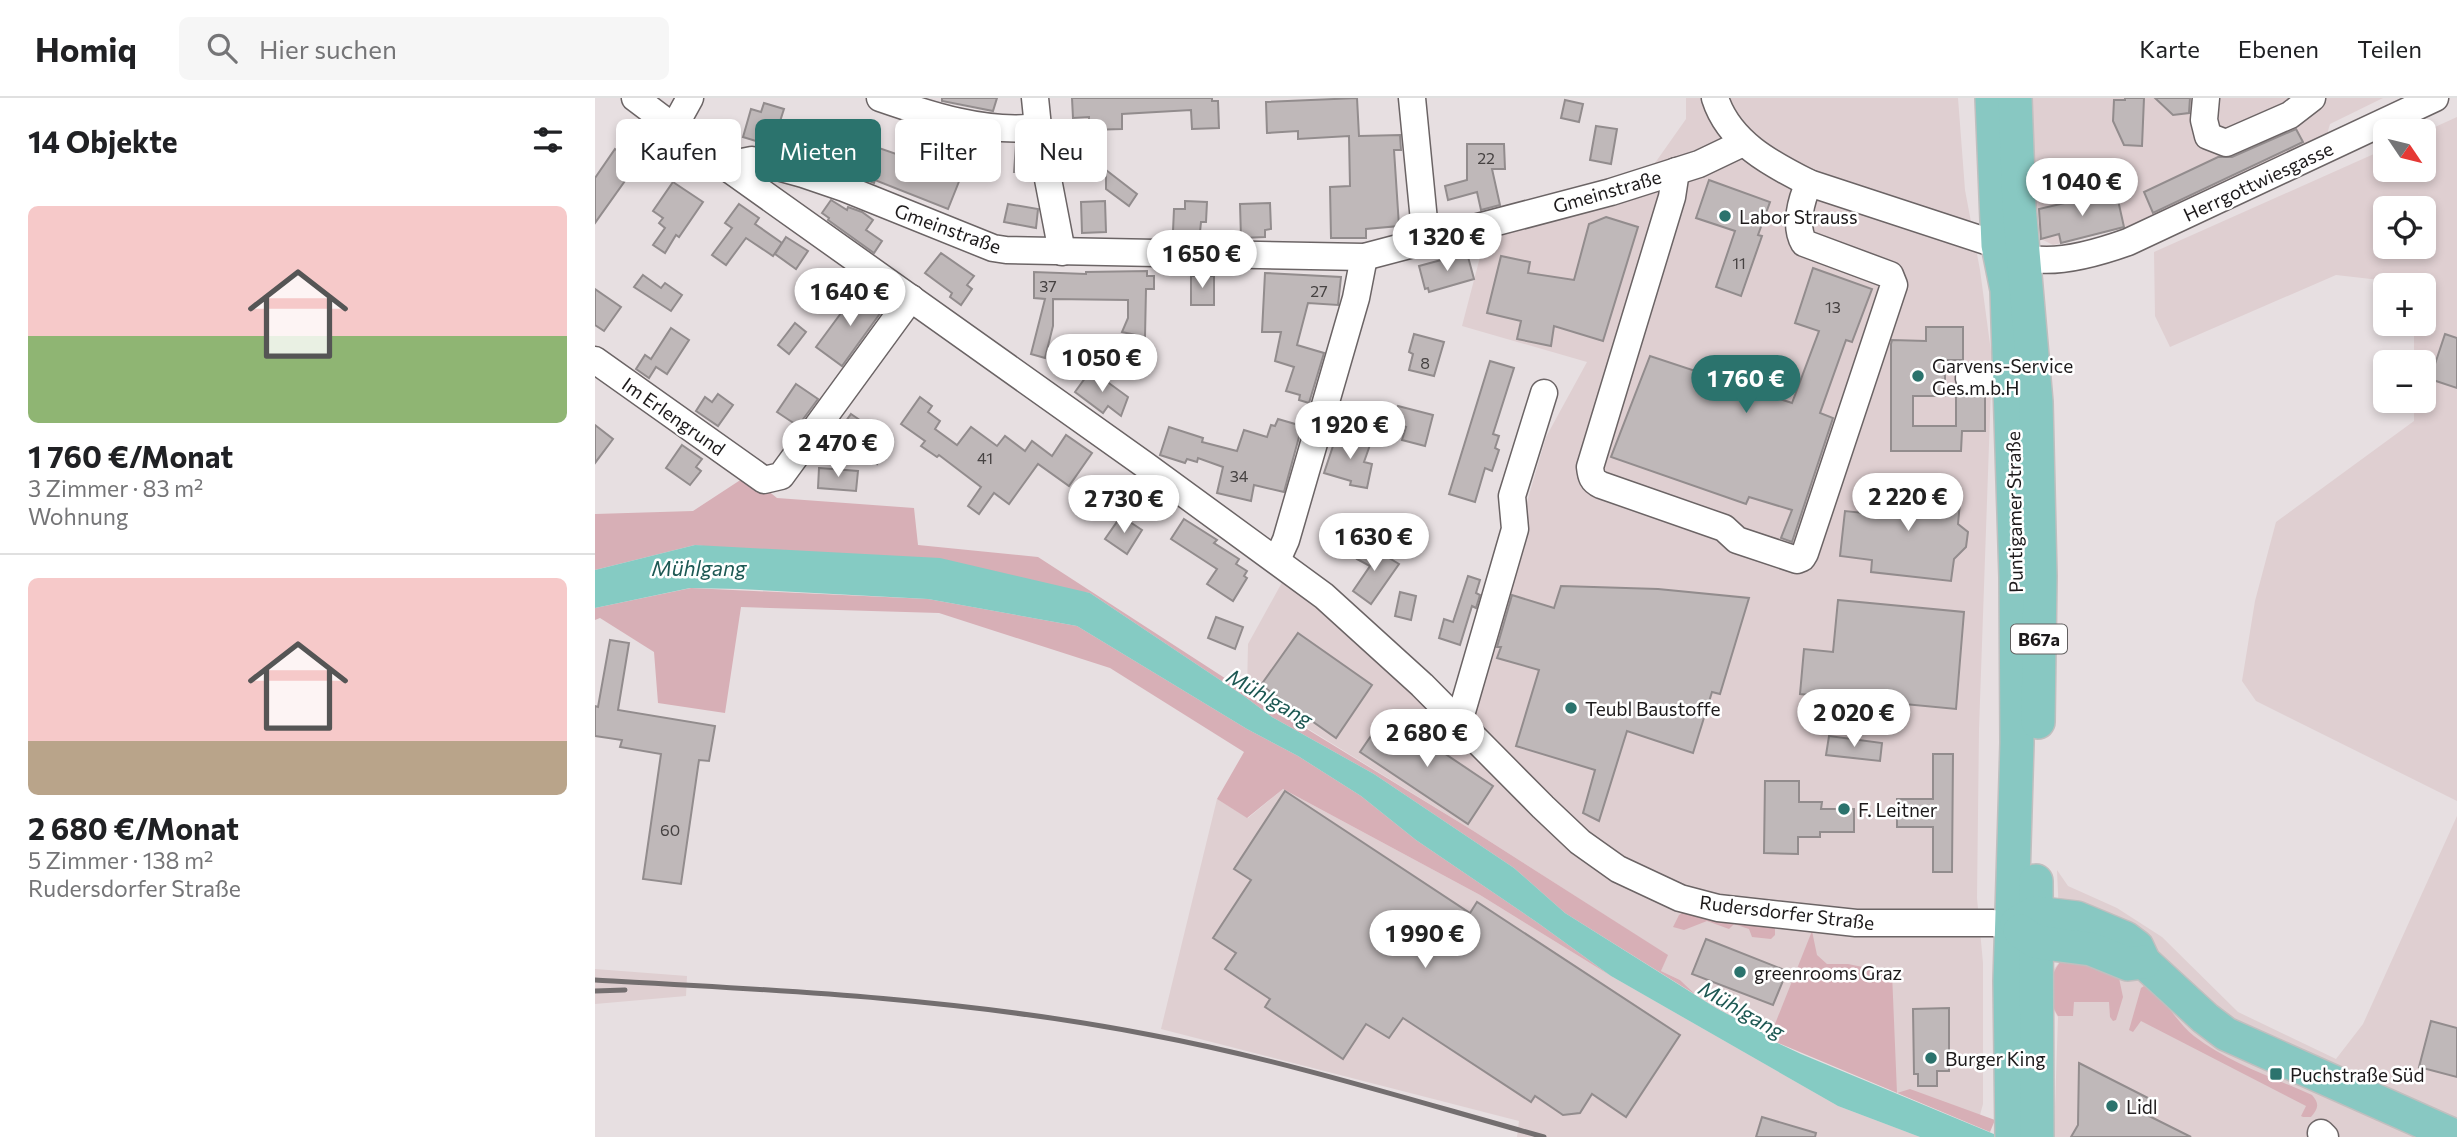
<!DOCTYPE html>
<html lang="de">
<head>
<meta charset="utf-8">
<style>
	:root { --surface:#fff; --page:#f6f6f6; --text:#202124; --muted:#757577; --line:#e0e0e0; --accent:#2b736d }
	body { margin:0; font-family:Commissioner,sans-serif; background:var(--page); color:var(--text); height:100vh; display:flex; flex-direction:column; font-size:26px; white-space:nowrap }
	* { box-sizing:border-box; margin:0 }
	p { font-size:23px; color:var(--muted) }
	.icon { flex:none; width:38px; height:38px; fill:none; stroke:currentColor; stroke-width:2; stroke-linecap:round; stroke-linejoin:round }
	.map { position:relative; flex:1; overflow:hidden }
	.panel { display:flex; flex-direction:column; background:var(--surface); width:595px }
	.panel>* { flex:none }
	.guide { position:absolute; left:21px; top:21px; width:665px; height:63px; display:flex; gap:14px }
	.needle { width:46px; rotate:125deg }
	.fabs { position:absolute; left:1778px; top:21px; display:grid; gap:14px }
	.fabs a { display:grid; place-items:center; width:63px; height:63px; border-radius:10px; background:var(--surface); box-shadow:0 4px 10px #0003; font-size:35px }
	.price { position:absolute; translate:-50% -60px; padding:0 16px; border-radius:24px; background:#fff; color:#222; font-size:23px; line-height:46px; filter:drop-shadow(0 2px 4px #0008) }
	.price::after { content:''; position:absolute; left:50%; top:42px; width:21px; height:16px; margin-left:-10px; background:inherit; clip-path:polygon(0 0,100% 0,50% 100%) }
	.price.on { background:var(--accent); color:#fff }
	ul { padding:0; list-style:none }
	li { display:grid; align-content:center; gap:14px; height:371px; padding:0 28px }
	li+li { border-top:2px solid var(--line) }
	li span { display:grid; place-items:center; height:217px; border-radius:10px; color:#555 }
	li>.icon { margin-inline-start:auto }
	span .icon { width:126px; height:126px; fill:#fffc; stroke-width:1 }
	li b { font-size:30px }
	h2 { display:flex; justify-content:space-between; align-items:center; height:84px; padding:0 28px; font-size:30px }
	.chip { padding:0 24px; border-radius:10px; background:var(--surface); box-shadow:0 4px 10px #0003; font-size:24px; line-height:63px }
	.chip.on { background:var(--accent); color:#fff }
	header { display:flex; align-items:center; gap:42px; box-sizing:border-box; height:98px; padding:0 35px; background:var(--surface); border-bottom:2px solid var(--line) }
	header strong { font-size:33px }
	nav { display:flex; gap:38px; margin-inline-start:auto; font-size:24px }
	.search { width:490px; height:63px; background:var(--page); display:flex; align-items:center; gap:18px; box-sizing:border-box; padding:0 24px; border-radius:10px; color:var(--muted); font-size:26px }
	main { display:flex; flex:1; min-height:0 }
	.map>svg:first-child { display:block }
	.built { fill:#dfcfd1; fill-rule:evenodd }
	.green { fill:#d7afb6 }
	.water { fill:#85cbc3 }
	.building { fill:#bfb8b9; stroke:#928c8d; stroke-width:2 }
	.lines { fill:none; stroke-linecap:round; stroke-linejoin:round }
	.minor-casing { stroke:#6b6465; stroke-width:29 }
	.major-casing { stroke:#c0bfbf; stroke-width:36 }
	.minor { stroke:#fff; stroke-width:26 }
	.major { stroke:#88c8c2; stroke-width:33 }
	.rail { stroke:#736e6f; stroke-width:5 }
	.poi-dot { fill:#2b736d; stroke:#fff; stroke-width:2.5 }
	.labels { text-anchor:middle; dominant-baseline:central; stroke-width:5; stroke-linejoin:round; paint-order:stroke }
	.number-label { font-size:16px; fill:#464242 }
	.shield { fill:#fff; stroke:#615f5f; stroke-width:2 }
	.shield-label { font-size:18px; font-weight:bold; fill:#1d1a1b }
	.street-label { font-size:19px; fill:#1d1a1b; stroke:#fff }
	.poi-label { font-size:19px; fill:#1d1a1b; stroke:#fff; text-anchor:start }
	.water-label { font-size:21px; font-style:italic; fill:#1d5853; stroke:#fff }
</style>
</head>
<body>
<header>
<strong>Homiq</strong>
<div class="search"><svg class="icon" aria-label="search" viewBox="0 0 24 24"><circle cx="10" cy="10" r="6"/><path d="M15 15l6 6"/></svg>Hier suchen</div>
<nav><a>Karte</a><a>Ebenen</a><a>Teilen</a></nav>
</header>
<main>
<section class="panel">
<h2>14 Objekte<svg class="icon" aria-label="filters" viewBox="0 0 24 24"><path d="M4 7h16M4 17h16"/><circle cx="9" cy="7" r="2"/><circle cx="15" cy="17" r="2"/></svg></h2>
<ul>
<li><span style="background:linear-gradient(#f6c9c9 60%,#8fb573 0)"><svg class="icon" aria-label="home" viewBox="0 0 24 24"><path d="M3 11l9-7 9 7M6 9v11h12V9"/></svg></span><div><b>1 760 €/Monat</b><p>3 Zimmer · 83 m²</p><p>Wohnung</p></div></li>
<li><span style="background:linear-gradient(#f6c9c9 75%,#b9a48a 0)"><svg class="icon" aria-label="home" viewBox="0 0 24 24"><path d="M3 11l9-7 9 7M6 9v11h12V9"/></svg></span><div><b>2 680 €/Monat</b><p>5 Zimmer · 138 m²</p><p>Rudersdorfer Straße</p></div></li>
</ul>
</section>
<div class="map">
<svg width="1862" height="1039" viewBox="0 0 1862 1039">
	<rect width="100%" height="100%" fill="#e7dfe1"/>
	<g class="built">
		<polygon points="1091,0 1363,0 1370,92 1385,172 1397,261 1384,631 1382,800 1388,865 1388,1006 1382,1028 1174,941 1170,936 1121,910 1101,897 1085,882 1066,873 1072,857 877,732 652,593 653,546 690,479 864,637 951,339 992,264 867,228 890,140 1048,82 1091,21"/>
		<polygon points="1436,0 1788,0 1735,26 1729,47 1711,50 1529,130 1458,147 1446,141 1439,112"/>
		<path d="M1862,19V703L1661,603L1647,583L1660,503L1681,424L1819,323V303H1829V264H1819V226H1829V187L1741,177L1575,249L1560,218L1559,154L1790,51V72H1829V34ZM1790,110H1829V149H1790Z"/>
		<polygon points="688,691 885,797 1016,878 1243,1008 1325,1039 922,1039 924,1023 566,931 622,701 653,720"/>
		<polygon points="1862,718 1862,1039 1459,1039 1463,919 1457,909 1459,871 1466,862 1462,772 1473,788 1522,810 1567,839 1643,914 1741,961 1768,926"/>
		<polygon points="0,871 92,878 91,898 0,906"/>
	</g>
	<g class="green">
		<polygon points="153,377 182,400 319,410 323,447 443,459 656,597 877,732 1073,857 1066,873 1085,882 1101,897 970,815 919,770 779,676 677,619 649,598 495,495 100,447 0,472 0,416 98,413"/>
		<polygon points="96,490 333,501 482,528 652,631 703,658 766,698 821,742 943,825 1016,878 885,797 688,691 652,720 622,701 649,654 515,570 344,515 146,509 130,615 63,605 59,554 5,520 0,522 0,510"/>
		<polygon points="1090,813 1180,829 1180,837 1176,841 1157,839 1154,831 1139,826 1134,831 1112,823 1089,832 1078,829 1084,817"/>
		<polygon points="1217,833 1222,857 1232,866 1253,866 1297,875 1302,995 1315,991 1400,1022 1395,1034 1174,941"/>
		<path d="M1484,861L1524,880L1528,899L1521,922L1518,923L1515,919L1514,904H1479L1478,918H1463C1452,901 1453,878 1466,863Z"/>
		<path d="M1549,888C1571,900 1580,923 1599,938C1634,965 1677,979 1717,997C1725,1006 1723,1011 1716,1019H1708L1706,1018L1711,1008L1546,923L1538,934L1534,932L1546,890Z"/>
	</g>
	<polygon class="water" points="100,447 345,460 495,495 649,598 677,619 779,676 919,770 970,815 1121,910 1170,936 1174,941 1206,956 1406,1039 1325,1039 1243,1008 1016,878 943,825 821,742 766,698 703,658 652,631 482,528 333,501 145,491 95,490 0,510 0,472"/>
	<g class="building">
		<polygon points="347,0 402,0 398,13 347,3"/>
		<polygon points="477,0 617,0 617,3 623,3 624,30 597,31 596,12 527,16 527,31 494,32 494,19 478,20"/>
		<polygon points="762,0 764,38 805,37 806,52 799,52 804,128 771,131 771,140 736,140 735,89 755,88 754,38 703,41 703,33 672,35 671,4"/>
		<polygon points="1530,0 1549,0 1547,48 1529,47 1518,23 1519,2 1530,2"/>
		<polygon points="1560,0 1595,0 1594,15 1578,17"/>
		<polygon points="970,2 988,6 984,24 966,20"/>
		<polygon points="169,5 189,11 177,48 148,39 156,11 166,14"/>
		<polygon points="246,25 282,38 278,48 310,59 308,63 365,81 353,111 280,82 279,85 264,79 265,76 251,71 253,65 234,59"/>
		<polygon points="1001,28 1022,31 1016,66 995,62"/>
		<polygon points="1701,31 1708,44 1558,115 1549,94 1623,59 1637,59"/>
		<polygon points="872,46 909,46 910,71 897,71 905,107 886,112 882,94 853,102 850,88 872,82"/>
		<polygon points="421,47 430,47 436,74 419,74"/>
		<polygon points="20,51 42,66 0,125 0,80"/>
		<polygon points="70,51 83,59 71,76 59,68"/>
		<polygon points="511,72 542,96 534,108 511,91"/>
		<polygon points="1114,82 1175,104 1163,137 1167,138 1146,198 1121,189 1140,133 1101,120"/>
		<polygon points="78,84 108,104 84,139 81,137 70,155 58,147 70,130 64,125 68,120 58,113"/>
		<polygon points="1521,93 1529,129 1466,145 1464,136 1446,141 1444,111"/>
		<polygon points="236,102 252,112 253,109 267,114 278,122 271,132 287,143 279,155 233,122 234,120 227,115"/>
		<polygon points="510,103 511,134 487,135 486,104"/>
		<polygon points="590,103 612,104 611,124 606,124 605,134 578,133 579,111 590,111"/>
		<polygon points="675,105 676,131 670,132 670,139 646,140 645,106"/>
		<polygon points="144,106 164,120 160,126 187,145 178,158 151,140 131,167 117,157 137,130 130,125"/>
		<polygon points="413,106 443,111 441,130 409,124"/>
		<polygon points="1011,119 1043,129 1008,243 959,228 956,248 922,241 926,223 892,215 906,158 935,164 933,175 979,182 994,126"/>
		<polygon points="191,139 213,153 201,171 180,156"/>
		<polygon points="346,155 379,178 372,187 377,191 366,207 355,199 357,195 330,175"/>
		<polygon points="872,155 879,181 834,194 833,190 830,191 824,168"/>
		<polygon points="1218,170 1277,191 1257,244 1251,242 1225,315 1238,320 1197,444 1186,440 1197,412 1154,399 1151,406 1016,359 1055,258 1197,305 1224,233 1200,225"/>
		<polygon points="552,173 552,178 559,178 559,191 551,191 550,239 527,234 533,220 533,202 458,201 458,228 450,260 436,256 450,201 439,200 439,174 491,176 491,174"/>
		<polygon points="670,175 746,179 743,207 713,205 702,247 729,255 714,305 704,302 705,297 691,293 699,269 680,263 686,234 667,234"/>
		<polygon points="48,177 66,190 70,185 87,197 76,213 39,189"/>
		<rect x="596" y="178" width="23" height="29"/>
		<polygon points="0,191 26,209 9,233 0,227"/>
		<polygon points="263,192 289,210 247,268 221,249"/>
		<polygon points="200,225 211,234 194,256 183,247"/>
		<polygon points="1331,229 1368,229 1368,262 1350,262 1350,298 1318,298 1318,328 1361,328 1361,294 1368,294 1390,297 1390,333 1367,333 1366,353 1296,353 1296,246 1297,242 1331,243"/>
		<polygon points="76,230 94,242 72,276 61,269 54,280 41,271 50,257 56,261"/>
		<polygon points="819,236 849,244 839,278 814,272 818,256 814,254"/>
		<polygon points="1850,236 1862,240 1862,290 1835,281"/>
		<polygon points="895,263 919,270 898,336 904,338 900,350 904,352 897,373 890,370 880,404 854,396"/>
		<polygon points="496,272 533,299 526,318 513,308 508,315 480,294"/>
		<polygon points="201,286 223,301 203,328 182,314"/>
		<polygon points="123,296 138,307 123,328 101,313 110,299 117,304"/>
		<polygon points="325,299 337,308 333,314 345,323 340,331 362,347 376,329 402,348 410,338 430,353 437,343 457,358 471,337 497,355 474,388 443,366 414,406 399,395 384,416 373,408 386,389 344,357 342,359 326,348 330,343 306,326"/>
		<polygon points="803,308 838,317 830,348 807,342 811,329 798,326"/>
		<polygon points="256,316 297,344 282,366 241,337"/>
		<polygon points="683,321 707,328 689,394 659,387 656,403 622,395 628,369 603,360 602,364 592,361 590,365 565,357 574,329 608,340 607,344 642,353 649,332 672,339 676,327 680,328"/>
		<polygon points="0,327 18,341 0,365"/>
		<polygon points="742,336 775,347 769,364 777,366 772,390 755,387 756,383 729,375"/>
		<polygon points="87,347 107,361 101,369 106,373 95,387 71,370"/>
		<polygon points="224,370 263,373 261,393 223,390"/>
		<polygon points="1299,386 1366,393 1363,426 1373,434 1371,449 1359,461 1356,483 1276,474 1277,462 1245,458 1250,413 1278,416 1280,400 1297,402"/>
		<polygon points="526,418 547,432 532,456 510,441"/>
		<polygon points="589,421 622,442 619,445 644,461 641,466 652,473 649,478 652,480 638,503 612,486 622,471 576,441"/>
		<polygon points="771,446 804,466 776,506 758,493 775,468 762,461"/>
		<polygon points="873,478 885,482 881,495 885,497 881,510 877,508 865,547 844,540 849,521 858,524"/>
		<polygon points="966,488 1063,491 1154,500 1125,596 1117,594 1098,655 1032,633 1004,723 988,715 1000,672 921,648 944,572 902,560 906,549 902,549 917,497 959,510"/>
		<polygon points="805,494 821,498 816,522 800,518"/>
		<polygon points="1243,502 1369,514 1361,611 1205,596 1209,551 1238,554"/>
		<polygon points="621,519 648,529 640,551 613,540"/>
		<polygon points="703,535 777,587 741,640 666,587"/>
		<polygon points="15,542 34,545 23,612 120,628 114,663 104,662 86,786 48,781 66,656 25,649 27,642 0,638 0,608 3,609"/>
		<polygon points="791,616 898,688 873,726 765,654"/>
		<polygon points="1234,638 1287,645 1285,663 1231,657"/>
		<polygon points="1338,656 1358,656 1357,774 1338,774 1338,729 1302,729 1302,701 1338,701"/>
		<polygon points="1170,683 1204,683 1204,704 1227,704 1226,711 1259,711 1259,734 1225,734 1225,739 1203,739 1203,756 1169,755"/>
		<polygon points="690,693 875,815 882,804 1085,937 1031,1019 997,996 985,1015 968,1017 940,998 936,1004 808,920 794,940 771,926 748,961 670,909 675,901 630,871 641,855 618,840 656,782 639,771"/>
		<polygon points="1111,841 1192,873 1178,907 1097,876"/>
		<polygon points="1354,910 1354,973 1342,973 1342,988 1323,988 1323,976 1319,976 1318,911"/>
		<polygon points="1836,923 1862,930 1862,979 1824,969"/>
		<polygon points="1484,965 1555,1001 1548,1015 1596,1039 1476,1039 1483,1027"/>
		<polygon points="1167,1019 1221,1035 1220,1039 1161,1039"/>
	</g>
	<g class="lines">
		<defs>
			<g id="minor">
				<polyline points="40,0 134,71 550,367 729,498 827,587 948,709 985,744 1023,771 1085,800 1123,810 1261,825 1398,825 1417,828"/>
				<path d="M285,0C334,17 391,36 443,29"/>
				<polyline points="440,0 443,29 467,154"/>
				<polyline points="817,0 831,143"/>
				<path d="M1120,0C1134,44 1176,66 1214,85L1403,147C1411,151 1420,156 1429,159C1458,168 1505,154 1533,144L1840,0"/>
				<polyline points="1611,0 1609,22 1613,38 1631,45 1695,17 1717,0"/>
				<polyline points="79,29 95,0"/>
				<polyline points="134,71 142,65 157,62 208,76 249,90 398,150 411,152 769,159 1016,94 1104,66 1148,45"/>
				<path d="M1081,73L1077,99L995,369C996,378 997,383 1006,387L1129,430L1142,442L1202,462L1207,460L1210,455L1299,187L1295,177L1209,145C1199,128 1206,102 1214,85"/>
				<polyline points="0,262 169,382 186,378 316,200"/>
				<polyline points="1374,280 1416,283"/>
				<polyline points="682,462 691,442 761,200 769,159"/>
				<polyline points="864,624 920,431 917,398 949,295"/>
				<polyline points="1726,1035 1730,1039"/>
			</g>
			<g id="major">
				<polyline points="1397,0 1403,147 1412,192 1421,479 1422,645 1415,883 1417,1039"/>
				<polyline points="1420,0 1424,108 1441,304 1445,478 1443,624"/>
				<polyline points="1441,783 1442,1039"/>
				<polyline points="1422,825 1440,815 1482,820 1530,840 1542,849 1549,864 1610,920 1631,936 1862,1039"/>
				<polyline points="1425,833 1441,844 1496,851 1533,866 1549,864"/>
			</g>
		</defs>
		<use href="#minor" class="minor-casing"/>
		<use href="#major" class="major-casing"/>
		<use href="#minor" class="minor"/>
		<use href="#major" class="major"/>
		<g class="rail">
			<path d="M0,882C187,892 372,901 556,937C689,962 819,1003 949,1039"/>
			<polyline points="0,893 30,892"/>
		</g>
	</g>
	<g class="poi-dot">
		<circle cx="1130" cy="118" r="7"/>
		<circle cx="1323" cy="278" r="7"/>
		<circle cx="976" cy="610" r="7"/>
		<circle cx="1249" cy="711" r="7"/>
		<circle cx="1145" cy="874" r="7"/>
		<circle cx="1336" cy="960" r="7"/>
		<rect x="1674" y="969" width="14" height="14" rx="3.5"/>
		<circle cx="1517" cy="1008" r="7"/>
	</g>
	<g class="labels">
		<g class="number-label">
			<text x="891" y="59">22</text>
			<text x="1144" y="164">11</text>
			<text x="453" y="187">37</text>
			<text x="724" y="192">27</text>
			<text x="1238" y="208">13</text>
			<text x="830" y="264">8</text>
			<text x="390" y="359">41</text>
			<text x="644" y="377">34</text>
			<text x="75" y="731">60</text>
		</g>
		<rect class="shield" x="1416" y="526.5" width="56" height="29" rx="5"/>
		<g class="shield-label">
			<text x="1444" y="541">B67a</text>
		</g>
		<g class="street-label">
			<text transform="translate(1663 83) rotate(-25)">Herrgottwiesgasse</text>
			<text transform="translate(1012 93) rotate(-16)">Gmeinstraße</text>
			<text transform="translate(353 130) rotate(20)">Gmeinstraße</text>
			<text transform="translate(79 318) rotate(35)">Im Erlengrund</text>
			<text transform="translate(1419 414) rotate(-91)">Puntigamer Straße</text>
			<text transform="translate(1192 814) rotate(7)">Rudersdorfer Straße</text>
		</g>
		<g class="poi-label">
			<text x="1144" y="118">Labor Strauss</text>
			<text x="1337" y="267">Garvens-Service<tspan x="1337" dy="22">Ges.m.b.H</tspan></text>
			<text x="990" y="610">Teubl Baustoffe</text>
			<text x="1263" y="711">F. Leitner</text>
			<text x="1159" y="874">greenrooms Graz</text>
			<text x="1350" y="960">Burger King</text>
			<text x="1695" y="976">Puchstraße Süd</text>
			<text x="1531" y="1008">Lidl</text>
		</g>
		<g class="water-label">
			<text x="104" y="469">Mühlgang</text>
			<text transform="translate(675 599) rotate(30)">Mühlgang</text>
			<text transform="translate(1147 911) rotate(30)">Mühlgang</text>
		</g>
	</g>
</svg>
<div class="fabs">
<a><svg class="needle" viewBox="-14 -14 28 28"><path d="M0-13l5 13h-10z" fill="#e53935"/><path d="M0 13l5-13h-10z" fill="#757577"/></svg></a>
<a><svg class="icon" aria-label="locate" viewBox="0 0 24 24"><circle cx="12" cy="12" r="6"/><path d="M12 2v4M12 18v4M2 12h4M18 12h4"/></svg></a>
<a>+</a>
<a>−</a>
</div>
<b class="price" style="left:1487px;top:120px">1 040 €</b>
<b class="price" style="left:852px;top:175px">1 320 €</b>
<b class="price" style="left:607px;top:192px">1 650 €</b>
<b class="price" style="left:255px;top:230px">1 640 €</b>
<b class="price" style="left:507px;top:296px">1 050 €</b>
<b class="price on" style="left:1151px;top:317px">1 760 €</b>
<b class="price" style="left:755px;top:363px">1 920 €</b>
<b class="price" style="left:243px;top:381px">2 470 €</b>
<b class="price" style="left:1313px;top:435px">2 220 €</b>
<b class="price" style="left:529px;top:437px">2 730 €</b>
<b class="price" style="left:779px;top:475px">1 630 €</b>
<b class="price" style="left:1259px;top:651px">2 020 €</b>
<b class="price" style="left:832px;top:671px">2 680 €</b>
<b class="price" style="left:830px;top:872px">1 990 €</b>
<div class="guide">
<a class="chip">Kaufen</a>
<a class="chip on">Mieten</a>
<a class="chip">Filter</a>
<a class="chip">Neu</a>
</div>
</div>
</main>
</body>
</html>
